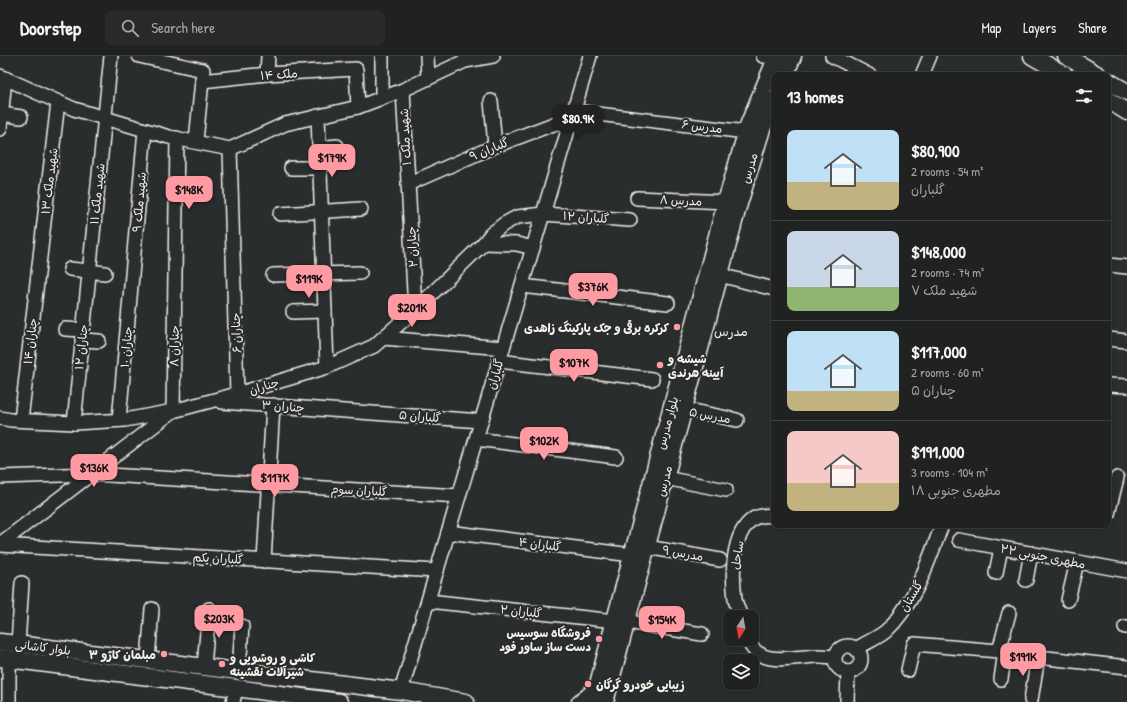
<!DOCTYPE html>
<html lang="en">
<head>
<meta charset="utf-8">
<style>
	:root { --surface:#202222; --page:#282a2a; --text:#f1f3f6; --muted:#a2a4a5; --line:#3d3f40; --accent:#ff9aa2 }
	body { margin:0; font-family:"Patrick Hand","Playpen Sans Arabic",sans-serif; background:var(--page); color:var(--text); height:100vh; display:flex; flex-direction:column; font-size:15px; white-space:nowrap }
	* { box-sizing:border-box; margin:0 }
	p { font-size:13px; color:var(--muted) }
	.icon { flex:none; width:22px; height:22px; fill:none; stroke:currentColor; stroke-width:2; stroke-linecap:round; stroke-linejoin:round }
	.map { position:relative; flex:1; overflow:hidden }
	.details { position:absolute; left:771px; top:16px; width:340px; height:456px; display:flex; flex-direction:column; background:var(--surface); border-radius:8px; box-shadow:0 2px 6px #0003,0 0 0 1px var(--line) }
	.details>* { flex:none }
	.needle { width:26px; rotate:191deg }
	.fabs { position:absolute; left:723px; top:554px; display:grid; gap:8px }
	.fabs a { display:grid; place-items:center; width:36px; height:36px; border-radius:8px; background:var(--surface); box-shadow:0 2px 6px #0003,0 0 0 1px var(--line); font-size:20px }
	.price { position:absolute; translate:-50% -34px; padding:0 9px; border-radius:8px; background:var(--accent); color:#111; font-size:13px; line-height:26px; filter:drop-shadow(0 1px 2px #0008) }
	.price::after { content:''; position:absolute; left:50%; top:24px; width:12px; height:9px; margin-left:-6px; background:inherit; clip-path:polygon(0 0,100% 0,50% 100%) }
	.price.selected { background:#222; color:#fff }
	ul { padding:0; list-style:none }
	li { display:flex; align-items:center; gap:12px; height:100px; padding:0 16px }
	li+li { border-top:1px solid var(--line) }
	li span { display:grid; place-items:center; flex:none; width:112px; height:80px; border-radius:8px; color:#555 }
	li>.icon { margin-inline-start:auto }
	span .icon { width:48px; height:48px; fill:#fffc; stroke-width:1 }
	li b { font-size:17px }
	h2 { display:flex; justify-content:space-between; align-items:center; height:48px; padding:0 16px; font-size:17px }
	header { display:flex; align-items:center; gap:24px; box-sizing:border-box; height:56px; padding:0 20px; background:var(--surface); border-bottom:1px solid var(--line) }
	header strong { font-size:19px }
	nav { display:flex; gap:22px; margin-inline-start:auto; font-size:14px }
	.search { width:280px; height:36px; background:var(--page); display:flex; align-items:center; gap:10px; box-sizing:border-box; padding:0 14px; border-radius:8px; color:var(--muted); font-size:15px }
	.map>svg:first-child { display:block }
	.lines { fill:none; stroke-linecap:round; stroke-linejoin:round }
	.minor-casing { stroke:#f4f1e8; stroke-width:16 }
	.major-casing { stroke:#f4f1e8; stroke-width:19 }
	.minor { stroke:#2a2d2e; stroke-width:13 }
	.major { stroke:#2a2d2e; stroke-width:16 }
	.poi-dot { fill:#ff9aa2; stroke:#2a2d2e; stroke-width:1.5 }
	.labels { text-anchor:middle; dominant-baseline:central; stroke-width:4; stroke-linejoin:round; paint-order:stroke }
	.street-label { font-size:12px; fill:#f4f1e8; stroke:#2a2d2e }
	.poi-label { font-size:12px; font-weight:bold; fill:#f4f1e8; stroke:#2a2d2e; text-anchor:end }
	.neighbourhood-label { font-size:13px; fill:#f4f1e8; stroke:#2a2d2e }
</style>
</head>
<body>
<header>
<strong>Doorstep</strong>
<div class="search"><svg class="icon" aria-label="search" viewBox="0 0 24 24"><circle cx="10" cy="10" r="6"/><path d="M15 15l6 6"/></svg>Search here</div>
<nav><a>Map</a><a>Layers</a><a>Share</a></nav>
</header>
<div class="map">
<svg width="1127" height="646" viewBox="0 0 1127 646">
	<rect width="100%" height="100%" fill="#2a2d2e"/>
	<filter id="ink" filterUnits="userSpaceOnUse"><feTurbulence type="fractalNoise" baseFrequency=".025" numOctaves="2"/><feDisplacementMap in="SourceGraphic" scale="8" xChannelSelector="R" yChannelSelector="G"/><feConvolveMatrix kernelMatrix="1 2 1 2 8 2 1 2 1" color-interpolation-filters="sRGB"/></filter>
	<g filter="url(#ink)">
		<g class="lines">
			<defs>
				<g id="minor">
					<polyline points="139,0 203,14 196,85"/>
					<polyline points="382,0 382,41"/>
					<polyline points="427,0 428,22"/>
					<polyline points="763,0 777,1"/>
					<polyline points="832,0 869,19"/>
					<polyline points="267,18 268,0"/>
					<polyline points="922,19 930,0"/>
					<polyline points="0,20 74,53 169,81 230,93 285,68 358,51 403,34 465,5 493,0"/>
					<polyline points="202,25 267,18 356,13 358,51"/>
					<polyline points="403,34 415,254"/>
					<polyline points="491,45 495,90"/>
					<polyline points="573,55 746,76"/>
					<polyline points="2,58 21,61"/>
					<polyline points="318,60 327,311"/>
					<polyline points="0,73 5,22"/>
					<polyline points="319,92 337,90"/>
					<polyline points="230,93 237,338"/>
					<polyline points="291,112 320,112"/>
					<polyline points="408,128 495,90 572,61"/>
					<polyline points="637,142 726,146"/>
					<polyline points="280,158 361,153"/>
					<polyline points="484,187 517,188 533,192"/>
					<polyline points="1109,209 1127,211"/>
					<polyline points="70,213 105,217"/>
					<polyline points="273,219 360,217"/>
					<polyline points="720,219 774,233"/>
					<polyline points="522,230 668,247"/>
					<polyline points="293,256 325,255"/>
					<polyline points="65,273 83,274"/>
					<polyline points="383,282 503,292"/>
					<polyline points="1108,283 1127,285"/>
					<polyline points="82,284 99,285"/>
					<polyline points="499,305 652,323"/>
					<polyline points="1108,329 1127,330"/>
					<polyline points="222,346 481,365"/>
					<polyline points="684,353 737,364"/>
					<polyline points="0,362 11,364 74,367 125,364 173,355 237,338 327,311 374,290 415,254 484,187 491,178 504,168 517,161 543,158 630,164"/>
					<polyline points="21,364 58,46"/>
					<polyline points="119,364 145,74"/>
					<polyline points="74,367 111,0"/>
					<polyline points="476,383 616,401"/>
					<polyline points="0,421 92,418 459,440"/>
					<polyline points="665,422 726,434"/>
					<polyline points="1108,458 1117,422"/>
					<polyline points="448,476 632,499"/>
					<polyline points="959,484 1127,515"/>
					<polyline points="0,488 173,355 177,82"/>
					<polyline points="0,489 437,515"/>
					<polyline points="647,491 720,504"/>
					<polyline points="264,505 273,349"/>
					<polyline points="996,517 1001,492"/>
					<polyline points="1026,524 1031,497"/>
					<polyline points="1068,544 1077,506"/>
					<polyline points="428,545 615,565"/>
					<path d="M741,561C739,555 736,549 735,543C732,520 731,478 753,463C758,459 768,460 774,459"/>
					<polyline points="627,566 702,578"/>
					<polyline points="1125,571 1127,571"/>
					<path d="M748,583C757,613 797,600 819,600C825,600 830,601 835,601"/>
					<polyline points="18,588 22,527"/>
					<circle cx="848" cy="603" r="13"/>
					<path d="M856,593C865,587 878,582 886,575C915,548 928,506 942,469"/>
					<polyline points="999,595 1009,557"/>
					<polyline points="148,604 152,553"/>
					<polyline points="204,610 209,553"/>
					<polyline points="908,614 914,588 999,595 1038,601 1127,611"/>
					<polyline points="239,615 242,570"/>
					<polyline points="1001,623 1005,596"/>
					<polyline points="401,635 590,0"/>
					<polyline points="1031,644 1038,601"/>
					<polyline points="9,646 9,603"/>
					<polyline points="233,646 236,632"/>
					<polyline points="847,646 848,616"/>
				</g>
				<g id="major">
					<polyline points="1032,0 1065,19"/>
					<polyline points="1066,0 1098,19"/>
					<polyline points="785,19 793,0"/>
					<polyline points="1108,25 1127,36"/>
					<polyline points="1108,44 1127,56"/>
					<polyline points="0,586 401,635 466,646"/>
					<polyline points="0,602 236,632 339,646"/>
					<polyline points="580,646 590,639 598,628"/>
					<polyline points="598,646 598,628 726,146 749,67 777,0"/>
					<polyline points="605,646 738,151 762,73 774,44"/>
				</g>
			</defs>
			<use href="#minor" class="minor-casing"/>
			<use href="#major" class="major-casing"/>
			<use href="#minor" class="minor"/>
			<use href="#major" class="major"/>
		</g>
	</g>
	<g class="poi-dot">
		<circle cx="677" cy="271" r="4"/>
		<circle cx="660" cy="309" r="4"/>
		<circle cx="599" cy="583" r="4"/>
		<circle cx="164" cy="598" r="4"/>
		<circle cx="222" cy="608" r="4"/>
		<circle cx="588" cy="628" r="4"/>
	</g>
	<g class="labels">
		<g class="street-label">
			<text transform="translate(279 18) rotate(-4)">ملک ۱۴</text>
			<text transform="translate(702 70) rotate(7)">مدرس ۶</text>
			<text transform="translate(405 81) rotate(-93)">۱ شهید ملک</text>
			<text transform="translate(489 93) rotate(-22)">۹ گلباران</text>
			<text transform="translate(749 112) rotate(-73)">مدرس</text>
			<text transform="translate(49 125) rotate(-83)">شهید ملک ۱۳</text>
			<text transform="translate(97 138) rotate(-84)">شهید ملک ۱۱</text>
			<text transform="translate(681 144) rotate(3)">مدرس ۸</text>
			<text transform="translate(139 146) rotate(-85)">شهید ملک ۹</text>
			<text transform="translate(586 161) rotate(4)">گلباران ۱۲</text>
			<text transform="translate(412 191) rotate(-93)">۲ چناران</text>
			<text transform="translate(236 277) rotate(-92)">چناران ۶</text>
			<text transform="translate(30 285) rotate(-83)">چناران ۱۴</text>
			<text transform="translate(174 290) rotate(-89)">چناران ۸</text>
			<text transform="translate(81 291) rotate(-84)">چناران ۱۲</text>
			<text transform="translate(126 291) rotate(-85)">چناران ۱۰</text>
			<text transform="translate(495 318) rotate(-73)">گلباران</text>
			<text transform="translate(264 330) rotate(-17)">چناران</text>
			<text transform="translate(283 350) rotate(4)">چناران ۳</text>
			<text transform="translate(710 359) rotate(11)">مدرس ۵</text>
			<text transform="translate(420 360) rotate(5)">گلباران ۵</text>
			<text transform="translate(667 367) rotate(-75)">بلوار مدرس</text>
			<text transform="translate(664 425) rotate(-75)">مدرس</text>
			<text transform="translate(359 434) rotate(3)">گلباران سوم</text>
			<text transform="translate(540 488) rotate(7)">گلباران ۴</text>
			<text transform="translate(683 497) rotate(10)">مدرس ۹</text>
			<text transform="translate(737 499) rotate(-80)">ساحل</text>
			<text transform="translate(1043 500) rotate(11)">مطهری جنوبی ۲۲</text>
			<text transform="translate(218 502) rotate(3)">گلباران یکم</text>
			<text transform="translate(911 540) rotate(-59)">گلستان</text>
			<text transform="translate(521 555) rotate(6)">گلباران ۲</text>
			<text transform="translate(43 591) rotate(7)">بلوار کاشانی</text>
		</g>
		<g class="poi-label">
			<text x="669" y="271">کرکره برقی و جک پارکینگ زاهدی</text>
			<text x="668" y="302" text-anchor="start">شیشه و<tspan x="668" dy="14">آیینه هرندی</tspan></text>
			<text x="591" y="576">فروشگاه سوسیس<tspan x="591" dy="14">دست ساز ساور فود</tspan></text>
			<text x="156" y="598">مبلمان کاژو ۳</text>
			<text x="230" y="601" text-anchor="start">کاشی و روشویی و<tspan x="230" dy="14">شیرآلات نقشینه</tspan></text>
			<text x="596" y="628" text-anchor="start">زیبایی خودرو گرگان</text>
		</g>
		<g class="neighbourhood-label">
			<text x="731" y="275">مدرس</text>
		</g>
	</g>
</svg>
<div class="fabs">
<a><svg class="needle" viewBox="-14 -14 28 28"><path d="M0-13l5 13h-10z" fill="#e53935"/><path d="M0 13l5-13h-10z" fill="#a2a4a5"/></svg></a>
<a><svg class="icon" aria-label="layers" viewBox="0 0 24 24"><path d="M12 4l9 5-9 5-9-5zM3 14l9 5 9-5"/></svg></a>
</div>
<b class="price selected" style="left:578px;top:83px">$80.9K</b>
<b class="price" style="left:332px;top:122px">$179K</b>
<b class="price" style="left:189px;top:154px">$148K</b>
<b class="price" style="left:309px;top:243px">$119K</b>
<b class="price" style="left:593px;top:251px">$376K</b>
<b class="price" style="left:412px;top:272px">$201K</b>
<b class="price" style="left:574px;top:327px">$107K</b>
<b class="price" style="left:544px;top:405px">$102K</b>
<b class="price" style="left:94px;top:432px">$136K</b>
<b class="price" style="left:275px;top:442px">$117K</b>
<b class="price" style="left:219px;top:583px">$203K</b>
<b class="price" style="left:662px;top:584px">$154K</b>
<b class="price" style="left:1023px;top:621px">$191K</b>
<section class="details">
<h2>13 homes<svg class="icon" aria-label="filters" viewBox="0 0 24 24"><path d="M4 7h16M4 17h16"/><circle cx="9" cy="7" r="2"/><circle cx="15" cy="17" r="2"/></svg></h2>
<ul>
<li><span style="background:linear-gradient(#bfe0f5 65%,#c2b280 0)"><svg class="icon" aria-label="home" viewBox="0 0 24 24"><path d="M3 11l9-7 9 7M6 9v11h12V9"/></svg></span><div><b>$80,900</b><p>2 rooms · 54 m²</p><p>گلباران</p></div></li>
<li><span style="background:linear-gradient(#c9d6e8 70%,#8fb573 0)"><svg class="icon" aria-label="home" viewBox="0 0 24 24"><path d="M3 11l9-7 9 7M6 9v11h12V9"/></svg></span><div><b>$148,000</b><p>2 rooms · 74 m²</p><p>شهید ملک ۷</p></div></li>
<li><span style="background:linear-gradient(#bfe0f5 75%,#c2b280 0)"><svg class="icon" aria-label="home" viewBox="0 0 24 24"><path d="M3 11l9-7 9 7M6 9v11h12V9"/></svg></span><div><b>$117,000</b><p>2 rooms · 60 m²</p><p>۵ چناران</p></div></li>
<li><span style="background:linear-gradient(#f6c9c9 65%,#c2b280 0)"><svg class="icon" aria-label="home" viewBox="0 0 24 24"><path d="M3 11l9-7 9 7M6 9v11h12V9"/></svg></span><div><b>$191,000</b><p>3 rooms · 104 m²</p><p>۱۸ مطهری جنوبی</p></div></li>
</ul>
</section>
</div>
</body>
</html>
